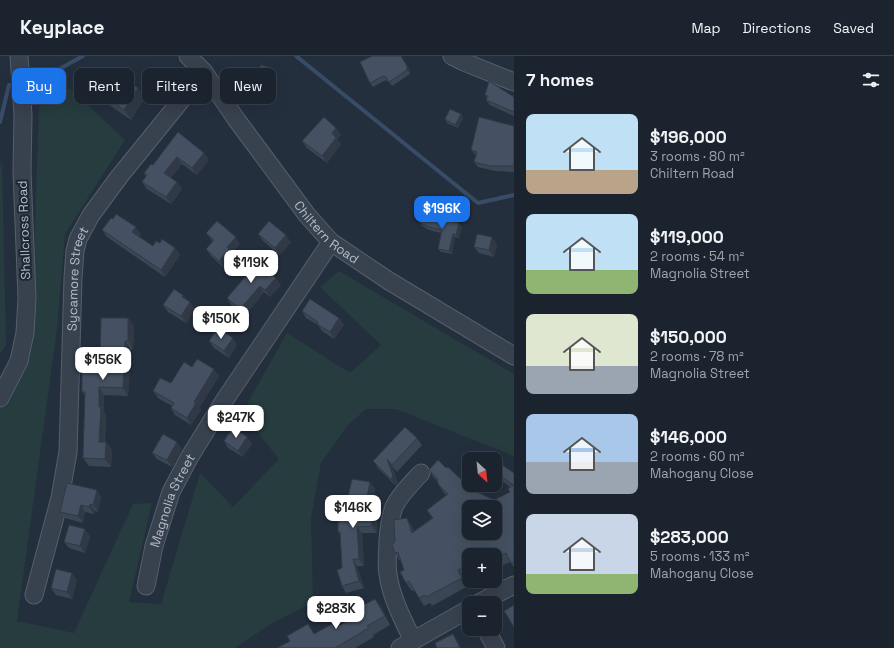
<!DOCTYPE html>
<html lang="en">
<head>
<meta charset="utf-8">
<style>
	:root { --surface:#1b232e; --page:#242b36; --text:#f1f3f6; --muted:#a0a4aa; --line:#39404a; --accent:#1a73e8 }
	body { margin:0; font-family:"Space Grotesk",sans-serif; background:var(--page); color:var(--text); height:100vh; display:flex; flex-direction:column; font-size:15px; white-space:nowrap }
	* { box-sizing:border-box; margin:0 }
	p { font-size:13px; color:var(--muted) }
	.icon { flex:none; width:22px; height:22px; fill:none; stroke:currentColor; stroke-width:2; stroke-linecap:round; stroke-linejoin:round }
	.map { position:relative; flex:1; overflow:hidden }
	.drawer { display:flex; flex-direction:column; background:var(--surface); width:380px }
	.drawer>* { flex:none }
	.banner { position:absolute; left:12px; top:12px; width:380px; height:36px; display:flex; gap:8px }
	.needle { width:26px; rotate:153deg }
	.buttons { position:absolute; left:462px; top:396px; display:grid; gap:8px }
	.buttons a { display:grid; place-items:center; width:40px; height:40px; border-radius:8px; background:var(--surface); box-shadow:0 4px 16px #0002,0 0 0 1px var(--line); font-size:20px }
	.price { position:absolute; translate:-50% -34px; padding:0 9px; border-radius:8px; background:#fff; color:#222; font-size:13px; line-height:26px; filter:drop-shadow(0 1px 2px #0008) }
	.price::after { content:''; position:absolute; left:50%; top:24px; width:12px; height:9px; margin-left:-6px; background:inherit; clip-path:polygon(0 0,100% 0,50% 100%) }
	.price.selected { background:var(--accent); color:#fff }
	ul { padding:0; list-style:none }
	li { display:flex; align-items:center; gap:12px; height:100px; padding:0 12px }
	li span { display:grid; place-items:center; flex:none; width:112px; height:80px; border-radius:8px; color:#555 }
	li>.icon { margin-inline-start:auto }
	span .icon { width:48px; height:48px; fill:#fffc; stroke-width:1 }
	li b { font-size:17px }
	h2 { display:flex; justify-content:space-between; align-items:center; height:48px; padding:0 12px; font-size:17px }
	.chip { padding:0 14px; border-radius:8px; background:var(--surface); box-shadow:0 4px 16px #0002,0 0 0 1px var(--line); font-size:14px; line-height:36px }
	.chip.selected { background:var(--accent); color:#fff }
	header { display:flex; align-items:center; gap:24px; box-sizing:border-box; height:56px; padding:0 20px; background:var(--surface); border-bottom:1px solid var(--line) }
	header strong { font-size:19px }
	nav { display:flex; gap:22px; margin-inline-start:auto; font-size:14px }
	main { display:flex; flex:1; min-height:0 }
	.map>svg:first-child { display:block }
	.green { fill:#263c3f }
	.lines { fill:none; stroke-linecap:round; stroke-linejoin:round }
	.stream { stroke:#394c67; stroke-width:4 }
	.minor-casing { stroke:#565f6c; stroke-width:19 }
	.minor { stroke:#38414e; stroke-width:17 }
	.wall { fill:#3b4654 }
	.shaded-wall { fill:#303945 }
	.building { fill:#455162; stroke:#303945; fill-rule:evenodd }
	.labels { text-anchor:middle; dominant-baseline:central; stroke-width:4; stroke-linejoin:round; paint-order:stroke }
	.street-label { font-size:13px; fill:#b4bcc9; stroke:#1d2633 }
</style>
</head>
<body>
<header>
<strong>Keyplace</strong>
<nav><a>Map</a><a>Directions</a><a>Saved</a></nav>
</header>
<main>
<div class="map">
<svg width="514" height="592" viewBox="0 0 514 592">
	<rect width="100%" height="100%" fill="#242f3e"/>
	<g class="green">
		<polygon points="70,32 125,84 65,178 57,273 17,565 74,577 133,448 152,447 129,546 161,548 200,417 233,451 279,403 242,357 287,277 350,317 381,289 320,231 339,215 514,318 514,400 396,353 366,353 347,370 321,407 311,462 313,546 269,569 235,592 0,592 0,347 31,297 39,50"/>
		<polygon points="2,103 6,289 0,298 0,112"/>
	</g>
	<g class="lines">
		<g class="stream">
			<polyline points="296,0 478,147 514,139"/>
			<polyline points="36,26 83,0"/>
			<polyline points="0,66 9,29"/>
		</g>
		<defs>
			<g id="minor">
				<path id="s1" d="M188,0L204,16L236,63L307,159L331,186L389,225L514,300"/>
				<polyline points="452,0 464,6 514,26"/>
				<polyline points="0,342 19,305 25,277 27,242 22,116 23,59 19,0"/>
				<path id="s2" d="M146,530L154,490L171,436L189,402L224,345L331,186"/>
				<path id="s3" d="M34,539L60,442L68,396L73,222L75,195L78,183L91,159L119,121L204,16"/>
				<polyline points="479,547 514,529"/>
				<polyline points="486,573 496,592"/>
				<path d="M413,585C403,564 391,541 388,518C386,507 388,495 388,484C389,473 390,461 394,451C400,438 412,427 421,417"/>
				<polyline points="400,592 469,553"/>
			</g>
		</defs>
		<use href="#minor" class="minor-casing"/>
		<use href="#minor" class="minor"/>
	</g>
	<g class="wall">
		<polygon points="360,6 410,14 410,18 392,30 388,25 387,26 386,24 373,31 370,27"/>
		<polygon points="271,12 273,15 270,26 260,22 257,19"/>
		<polygon points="113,25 138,32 145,42 136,55 136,56 131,64 99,42 92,32"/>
		<polygon points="485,39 514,41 514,39 514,60 490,49 486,44 487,42"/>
		<polygon points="461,58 463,62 458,72 447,67 445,63"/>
		<polygon points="514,70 514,116 495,115 478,111 474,106 476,99 471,94"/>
		<polygon points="336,72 341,79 337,83 341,88 327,107 307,92 302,85"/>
		<polygon points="178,76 204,97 209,104 197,119 182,108 171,122 177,126 182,133 171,148 147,133 142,126 146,121 144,117 153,109"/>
		<polygon points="419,166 459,167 462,171 459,182 455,181 452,198 441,196 438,193 441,177 429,174 422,170"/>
		<polygon points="102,174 141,178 139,181 153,190 160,187 175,192 180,199 165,221 107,181"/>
		<polygon points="206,177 240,188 232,197 234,200 224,212 211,200 206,193 213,186"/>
		<polygon points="258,178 291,186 280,199 263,185"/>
		<polygon points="497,188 494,201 479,197 474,191"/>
		<polygon points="243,216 281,229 270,241 264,236 245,260 231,249 227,242 246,219"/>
		<polygon points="183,239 187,244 195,253 186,267 168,256 163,249"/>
		<polygon points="302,255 339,262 344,269 334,283 322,275 318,269 306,262"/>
		<polygon points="128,262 134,270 133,293 131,293 128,340 104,339 104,356 106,359 105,386 106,386 112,394 111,411 89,410 83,402 85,340 82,336"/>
		<polygon points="209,285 237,289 229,302 214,292"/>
		<polygon points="192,311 219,320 199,352 201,354 191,369 175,359 171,352 172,350 158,342 153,335 171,327"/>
		<polygon points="247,381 252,388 243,401 228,392 224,385"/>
		<polygon points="417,382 422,389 397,416 392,410 398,427 396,430 378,412 373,405"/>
		<polygon points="182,393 172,411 157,403 152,397"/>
		<polygon points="495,404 514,417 514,511 510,506 495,513 495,499 469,499 469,520 463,523 468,530 432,550 430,547 424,550 414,534 412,535 406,527 404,514 401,505 400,505 395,497 395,486 412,470 414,475 432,462 427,454 446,439 444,437 438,428 437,425 434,422 429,414 446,412 464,426 468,432 494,444 510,436 510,431 495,419"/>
		<polygon points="370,426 375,433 370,456 377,463 377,477 362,477 364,510 357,510 364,532 346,537 342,530 342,512 340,479 338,476 345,454"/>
		<polygon points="101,441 98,456 95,455 94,458 85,456 83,467 65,462 60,456"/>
		<polygon points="90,480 85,497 69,492 64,486"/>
		<polygon points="77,524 72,543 56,539 51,532"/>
		<polygon points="375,543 381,551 390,569 373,579 374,581 355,592 277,592 315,578 332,568 335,572 355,561 362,554"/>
	</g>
	<g class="shaded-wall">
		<polygon points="401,0 410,14 410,18 407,14"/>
		<polygon points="271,12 273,15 270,26 268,23"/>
		<polygon points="138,32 145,42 136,55 136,56 131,64 124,54 129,45"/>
		<polygon points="461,58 463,62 458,72 455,69"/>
		<polygon points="336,72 341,79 337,83 341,88 327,107 322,100 332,77"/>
		<polygon points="204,97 209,104 197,119 192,112"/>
		<polygon points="177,101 182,108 169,124 164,117"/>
		<polygon points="177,126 182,133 171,148 166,141"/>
		<polygon points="459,167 462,171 459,182 456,179"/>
		<polygon points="136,171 141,178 137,183 132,176"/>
		<polygon points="453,178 455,181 452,198 449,195"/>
		<polygon points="286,179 291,186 280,199 275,192"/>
		<polygon points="236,181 240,188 232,197 234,200 224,212 219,205 227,191"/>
		<polygon points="492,181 497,188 494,201 489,194"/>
		<polygon points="175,192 180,199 165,221 161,214"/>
		<polygon points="276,222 281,229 270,241 265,234"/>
		<polygon points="260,230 264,236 245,260 240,253"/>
		<polygon points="183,239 188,246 182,241"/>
		<polygon points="190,246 195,253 186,267 181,260"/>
		<polygon points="128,262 134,270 133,293 128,285"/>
		<polygon points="339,262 344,269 334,283 330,276"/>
		<polygon points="233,282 237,289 229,302 224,295"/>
		<polygon points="125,285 131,293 128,340 123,332"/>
		<polygon points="214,313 219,320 199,352 201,354 191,369 187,362 194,346"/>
		<polygon points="99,331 104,339 104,356 106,359 104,393 99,386"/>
		<polygon points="247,381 252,388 243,401 238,395"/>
		<polygon points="106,386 112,394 111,411 105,403"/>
		<polygon points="177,386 182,393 172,411 167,404"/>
		<polygon points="387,403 392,410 398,427 396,430 391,423"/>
		<polygon points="370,426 375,433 369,463 364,456"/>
		<polygon points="97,434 101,441 98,456 93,449"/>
		<polygon points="90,448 95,455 94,458 89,451"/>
		<polygon points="81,449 85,456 83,467 78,460"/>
		<polygon points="372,456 377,463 377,477 372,470"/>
		<polygon points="407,462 412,470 418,485 412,477"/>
		<polygon points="357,471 362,477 364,510 359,503"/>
		<polygon points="85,473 90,480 85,497 80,490"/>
		<polygon points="353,503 357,510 364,532 359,525"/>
		<polygon points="72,517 77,524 72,543 67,536"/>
		<polygon points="375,543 381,551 390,569 385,560"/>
		<polygon points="453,578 458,585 461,592 460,592"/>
	</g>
	<g class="building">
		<polygon points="372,0 401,0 407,10 407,14 389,26 385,20 384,21 383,20 370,27 360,6"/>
		<polygon points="261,9 271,12 268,23 257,19"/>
		<polygon points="102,18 113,25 118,18 138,32 129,45 129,46 124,54 92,32"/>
		<polygon points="489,25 514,41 514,39 514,56 486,44 488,40 485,39"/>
		<polygon points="450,53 461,58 455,69 445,63"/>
		<polygon points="324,61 336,72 332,77 336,82 322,100 302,85"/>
		<polygon points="479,61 514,70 514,110 491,110 474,106 477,96 471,94"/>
		<polygon points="178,76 204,97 192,112 177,101 164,117 177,126 166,141 142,126 147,119 144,117 151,108 153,109"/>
		<polygon points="116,158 136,171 132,176 153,190 156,185 160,187 162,183 175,192 161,214 102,174 111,162 113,163"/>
		<polygon points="424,159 459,167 456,179 453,178 449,195 438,193 442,174 426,170 419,166"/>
		<polygon points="217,165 236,181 227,191 229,193 219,205 206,193 214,184 206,177"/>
		<polygon points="269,165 286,179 275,192 258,178"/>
		<polygon points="477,178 492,181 489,194 474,191"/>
		<polygon points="252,205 260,211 261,210 276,222 265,234 260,230 240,253 227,242 247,219 243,216"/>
		<polygon points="174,233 183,239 182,241 190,246 181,260 163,249"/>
		<polygon points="310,243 339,262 330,276 317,268 318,266 302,255"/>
		<polygon points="101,262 128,262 128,285 125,285 123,332 99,331 99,351 101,351 99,386 106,386 105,403 83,402 85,336 82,336 82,308 100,309"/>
		<polygon points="218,272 233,282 224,295 209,285"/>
		<polygon points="197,303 214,313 194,346 196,347 187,362 171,352 174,347 153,335 160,322 171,327 184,306 192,311"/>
		<polygon points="233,371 247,381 238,395 224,385"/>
		<polygon points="405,371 417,382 392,409 387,403 393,420 391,423 373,405"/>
		<polygon points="163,378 177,386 167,404 152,397"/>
		<polygon points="488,400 493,403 486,403"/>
		<path d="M438,404L446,412L448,411L464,426L462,429L494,444L510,436L508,433L513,429L495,415V404L514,417V506L511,507L506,497L495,502V499H469V509L458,514L462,522L426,541L425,539L419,542L409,525L406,527L400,516L404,514L398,496L395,497L392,489L395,486L394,464L407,462L412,477L433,462L427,454L448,438L438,428L437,422L429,414ZM469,451H495V477H469Z"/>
		<polygon points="352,423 370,426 364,456 372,456 372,470 357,471 359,503 353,503 359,525 342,530 337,514 342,512 340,476 338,476 338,454 345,454"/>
		<polygon points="67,427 97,434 93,449 90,448 89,451 81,449 78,460 60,456"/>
		<polygon points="69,469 85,473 80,490 64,486"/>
		<polygon points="56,513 72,517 67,536 51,532"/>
		<polygon points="375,543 385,560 367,570 369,572 335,592 277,592 290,585 287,580 308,568 314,578 332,568 335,572 355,561 354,558 362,554 360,551"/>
		<polygon points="514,549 514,571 504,555"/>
		<polygon points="453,578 460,592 437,592 435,587"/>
	</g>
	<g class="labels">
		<g class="street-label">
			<text transform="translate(24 174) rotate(-92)">Shallcross Road</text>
			<text stroke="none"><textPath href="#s1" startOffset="225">Chiltern Road</textPath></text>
			<text stroke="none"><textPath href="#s3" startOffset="321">Sycamore Street</textPath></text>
			<text stroke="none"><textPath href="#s2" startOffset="90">Magnolia Street</textPath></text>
		</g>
	</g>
</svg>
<div class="buttons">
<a><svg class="needle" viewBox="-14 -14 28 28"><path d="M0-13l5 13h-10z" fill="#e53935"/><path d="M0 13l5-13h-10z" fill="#a0a4aa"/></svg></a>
<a><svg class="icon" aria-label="layers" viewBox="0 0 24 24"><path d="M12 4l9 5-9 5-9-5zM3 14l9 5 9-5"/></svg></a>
<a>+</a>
<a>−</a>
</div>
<b class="price selected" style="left:442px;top:174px">$196K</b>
<b class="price" style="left:251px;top:228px">$119K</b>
<b class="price" style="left:221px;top:284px">$150K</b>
<b class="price" style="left:103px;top:325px">$156K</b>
<b class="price" style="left:236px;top:383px">$247K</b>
<b class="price" style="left:353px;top:473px">$146K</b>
<b class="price" style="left:336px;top:574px">$283K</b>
<div class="banner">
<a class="chip selected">Buy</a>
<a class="chip">Rent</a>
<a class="chip">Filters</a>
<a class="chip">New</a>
</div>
</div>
<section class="drawer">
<h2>7 homes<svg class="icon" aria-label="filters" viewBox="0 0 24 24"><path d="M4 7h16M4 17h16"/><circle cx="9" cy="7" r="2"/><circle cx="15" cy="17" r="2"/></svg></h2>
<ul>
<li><span style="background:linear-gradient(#bfe0f5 70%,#b9a48a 0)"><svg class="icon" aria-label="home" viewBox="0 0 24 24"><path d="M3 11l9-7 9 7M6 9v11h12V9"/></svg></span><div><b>$196,000</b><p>3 rooms · 80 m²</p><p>Chiltern Road</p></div></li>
<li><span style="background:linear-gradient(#bfe0f5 70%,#8fb573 0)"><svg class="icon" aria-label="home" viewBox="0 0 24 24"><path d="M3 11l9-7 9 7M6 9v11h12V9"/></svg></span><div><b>$119,000</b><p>2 rooms · 54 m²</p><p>Magnolia Street</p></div></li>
<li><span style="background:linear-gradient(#dfe7d0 65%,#9aa5b1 0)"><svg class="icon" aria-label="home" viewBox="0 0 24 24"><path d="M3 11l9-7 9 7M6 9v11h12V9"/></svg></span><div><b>$150,000</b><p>2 rooms · 78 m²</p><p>Magnolia Street</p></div></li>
<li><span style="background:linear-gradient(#a9c7e8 60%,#9aa5b1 0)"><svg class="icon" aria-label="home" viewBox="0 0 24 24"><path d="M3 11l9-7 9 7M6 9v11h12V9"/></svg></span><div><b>$146,000</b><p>2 rooms · 60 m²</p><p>Mahogany Close</p></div></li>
<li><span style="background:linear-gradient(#c9d6e8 75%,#8fb573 0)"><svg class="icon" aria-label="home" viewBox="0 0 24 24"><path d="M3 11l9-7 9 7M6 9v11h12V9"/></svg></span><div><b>$283,000</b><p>5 rooms · 133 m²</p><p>Mahogany Close</p></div></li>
</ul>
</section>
</main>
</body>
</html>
